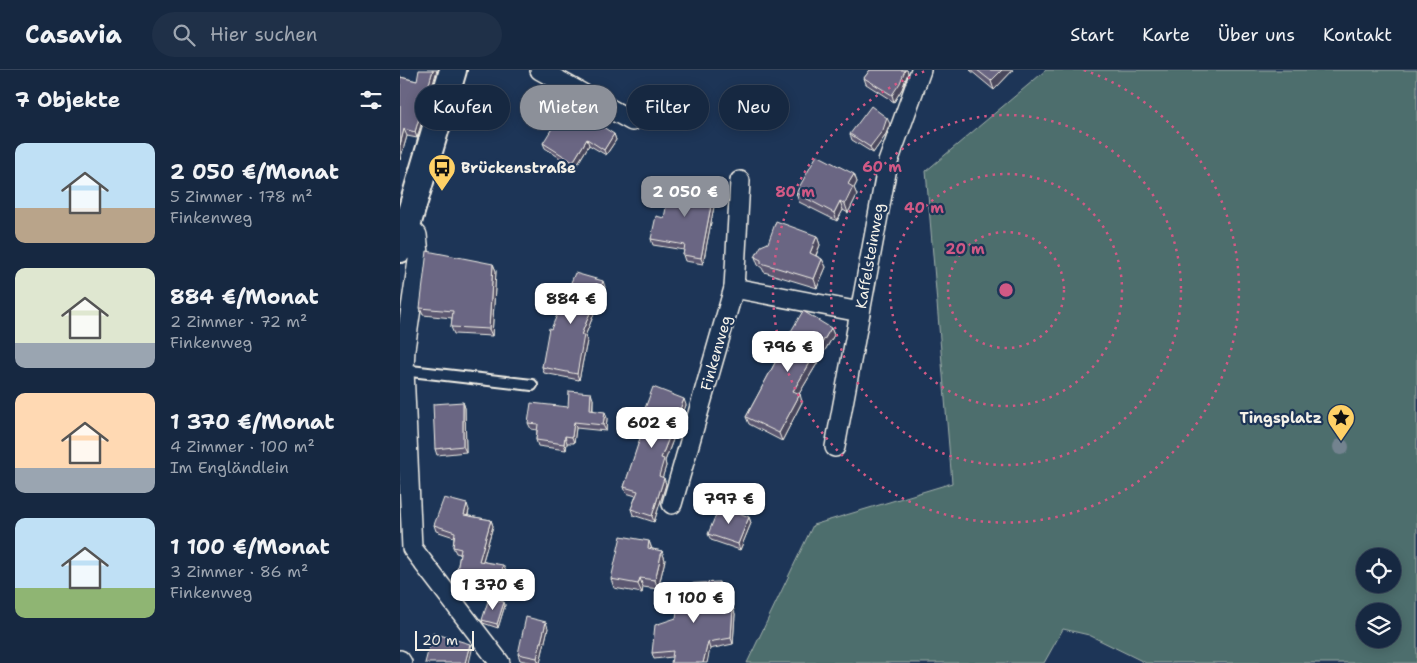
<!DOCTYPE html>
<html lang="de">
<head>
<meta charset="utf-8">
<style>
	:root { --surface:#162841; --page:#1f3048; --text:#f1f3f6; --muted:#9ea6b1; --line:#35445a; --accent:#8c9099 }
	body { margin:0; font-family:"Shantell Sans",sans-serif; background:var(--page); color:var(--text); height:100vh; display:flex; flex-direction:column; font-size:19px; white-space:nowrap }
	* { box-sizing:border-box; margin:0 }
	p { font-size:16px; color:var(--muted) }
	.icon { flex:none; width:28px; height:28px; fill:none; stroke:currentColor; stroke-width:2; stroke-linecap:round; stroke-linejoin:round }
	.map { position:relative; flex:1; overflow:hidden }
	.sheet { display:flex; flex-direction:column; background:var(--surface); width:400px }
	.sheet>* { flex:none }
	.guide { position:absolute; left:15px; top:15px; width:475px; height:45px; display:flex; gap:10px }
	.controls { position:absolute; left:956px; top:478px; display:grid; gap:10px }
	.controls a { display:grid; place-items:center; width:45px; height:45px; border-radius:50%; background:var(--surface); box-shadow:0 2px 12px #0003,0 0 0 1px var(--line); font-size:25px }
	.scale { position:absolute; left:15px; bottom:12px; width:59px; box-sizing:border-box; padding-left:5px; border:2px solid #f4f1e8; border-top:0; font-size:14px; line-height:18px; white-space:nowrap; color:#f4f1e8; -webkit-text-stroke:4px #1d3557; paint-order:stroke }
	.price { position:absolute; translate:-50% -42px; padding:0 11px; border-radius:10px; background:#fff; color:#222; font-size:16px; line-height:32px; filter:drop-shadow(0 1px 2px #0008) }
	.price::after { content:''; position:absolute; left:50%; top:30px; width:15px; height:11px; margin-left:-8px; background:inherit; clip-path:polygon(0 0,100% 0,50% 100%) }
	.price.on { background:var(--accent); color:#fff }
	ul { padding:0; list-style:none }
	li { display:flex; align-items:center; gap:15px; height:125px; padding:0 15px }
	li span { display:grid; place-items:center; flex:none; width:140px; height:100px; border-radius:10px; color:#555 }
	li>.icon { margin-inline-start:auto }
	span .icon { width:60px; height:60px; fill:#fffc; stroke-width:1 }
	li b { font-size:21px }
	h2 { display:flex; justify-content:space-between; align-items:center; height:60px; padding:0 15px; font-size:21px }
	.pill { padding:0 18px; border-radius:22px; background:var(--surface); box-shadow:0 2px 12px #0003,0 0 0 1px var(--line); font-size:18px; line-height:45px }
	.pill.on { background:var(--accent); color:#fff }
	header { display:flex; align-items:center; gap:30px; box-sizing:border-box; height:70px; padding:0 25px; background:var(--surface); border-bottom:1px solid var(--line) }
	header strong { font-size:24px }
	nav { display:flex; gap:28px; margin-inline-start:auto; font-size:18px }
	.search { width:350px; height:45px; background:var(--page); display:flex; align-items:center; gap:12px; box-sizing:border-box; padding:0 18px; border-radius:28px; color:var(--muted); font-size:19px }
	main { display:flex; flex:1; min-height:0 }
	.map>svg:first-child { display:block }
	.green { fill:#4e6e6d; stroke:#a1b0aa; fill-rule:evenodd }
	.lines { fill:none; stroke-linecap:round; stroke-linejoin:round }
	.lane-casing { stroke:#f4f1e8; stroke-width:14 }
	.street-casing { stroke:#f4f1e8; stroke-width:22 }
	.secondary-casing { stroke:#f4f1e8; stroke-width:30 }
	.lane { stroke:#1d3557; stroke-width:10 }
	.street { stroke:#1d3557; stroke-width:19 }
	.secondary { stroke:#1d3557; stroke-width:26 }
	.tree { fill:#73838f }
	.wall { fill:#5b5871; stroke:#f4f1e8 }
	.shaded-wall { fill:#4a475c; stroke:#f4f1e8 }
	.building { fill:#6a6683; stroke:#f4f1e8 }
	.ring { fill:none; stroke:#d15985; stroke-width:2.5; stroke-dasharray:2.5 5 }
	.labels { text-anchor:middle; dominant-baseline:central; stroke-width:4.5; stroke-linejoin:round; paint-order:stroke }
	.poi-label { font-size:15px; font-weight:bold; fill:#f4f1e8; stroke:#1d3557; text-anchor:start }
	.street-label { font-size:15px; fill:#f4f1e8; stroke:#1d3557 }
	.centre { fill:#d15985; stroke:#1d3557; stroke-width:2.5 }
	.ring-label { font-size:15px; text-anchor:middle; font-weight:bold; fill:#d15985; stroke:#1d3557; stroke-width:4.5; stroke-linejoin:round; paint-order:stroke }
</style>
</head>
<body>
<header>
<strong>Casavia</strong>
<div class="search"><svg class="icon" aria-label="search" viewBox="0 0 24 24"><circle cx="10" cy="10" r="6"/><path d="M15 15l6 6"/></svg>Hier suchen</div>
<nav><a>Start</a><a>Karte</a><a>Über uns</a><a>Kontakt</a></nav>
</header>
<main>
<section class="sheet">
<h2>7 Objekte<svg class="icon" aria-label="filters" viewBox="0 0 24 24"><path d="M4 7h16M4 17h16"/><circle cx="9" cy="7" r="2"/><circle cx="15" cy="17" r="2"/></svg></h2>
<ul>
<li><span style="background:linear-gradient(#bfe0f5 65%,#b9a48a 0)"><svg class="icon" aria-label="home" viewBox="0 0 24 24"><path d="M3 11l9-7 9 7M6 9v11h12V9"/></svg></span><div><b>2 050 €/Monat</b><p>5 Zimmer · 178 m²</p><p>Finkenweg</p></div></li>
<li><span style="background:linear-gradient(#dfe7d0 75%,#9aa5b1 0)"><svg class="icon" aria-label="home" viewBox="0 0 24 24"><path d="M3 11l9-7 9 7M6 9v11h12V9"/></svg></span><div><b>884 €/Monat</b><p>2 Zimmer · 72 m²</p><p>Finkenweg</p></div></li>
<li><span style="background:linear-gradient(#ffd9b3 75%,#9aa5b1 0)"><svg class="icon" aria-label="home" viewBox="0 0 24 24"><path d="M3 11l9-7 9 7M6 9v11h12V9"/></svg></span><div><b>1 370 €/Monat</b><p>4 Zimmer · 100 m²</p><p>Im Engländlein</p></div></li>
<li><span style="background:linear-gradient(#bfe0f5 70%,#8fb573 0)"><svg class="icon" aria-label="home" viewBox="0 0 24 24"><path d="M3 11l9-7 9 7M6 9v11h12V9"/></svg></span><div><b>1 100 €/Monat</b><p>3 Zimmer · 86 m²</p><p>Finkenweg</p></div></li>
</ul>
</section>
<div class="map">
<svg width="1017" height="593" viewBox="0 0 1017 593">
	<rect width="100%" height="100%" fill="#1d3557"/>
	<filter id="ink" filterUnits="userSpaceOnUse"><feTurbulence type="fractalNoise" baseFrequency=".02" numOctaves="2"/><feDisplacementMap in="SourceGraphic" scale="10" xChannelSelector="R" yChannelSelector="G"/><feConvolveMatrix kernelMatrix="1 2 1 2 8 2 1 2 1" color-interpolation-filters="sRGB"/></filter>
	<g filter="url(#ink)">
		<path class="green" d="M646,0H1017V593H746L689,565L663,559L644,593H347L413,455L552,413L526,101ZM965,486H992V514H965ZM965,541H992V569H965Z"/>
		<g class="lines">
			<defs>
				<polyline id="lane" points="2,300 132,315"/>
				<g id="street">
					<polyline points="140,0 232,51"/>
					<polyline points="7,154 17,165 19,184 5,279 4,300 12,478 100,593"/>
					<polyline points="334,218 460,242"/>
					<polyline points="435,377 488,92 521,0"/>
					<polyline points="272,434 334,218 340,111"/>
					<polyline points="0,590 2,593"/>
				</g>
				<polyline id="secondary" points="0,179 53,0"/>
			</defs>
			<use href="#lane" class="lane-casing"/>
			<use href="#street" class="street-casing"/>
			<use href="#secondary" class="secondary-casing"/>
			<use href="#lane" class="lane"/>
			<use href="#street" class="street"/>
			<use href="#secondary" class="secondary"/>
		</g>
		<circle class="tree" cx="941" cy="377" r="8"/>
		<g class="wall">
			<polygon points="470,0 507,0 508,3 502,19 494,32 466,14 464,8"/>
			<polygon points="570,0 613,0 594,20"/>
			<polygon points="0,7 17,11 17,68 7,66 0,90"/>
			<polygon points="490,54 485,66 473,83 452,70 450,64"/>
			<polygon points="214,64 216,70 206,85 189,75 175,98 145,78 143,73"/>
			<polygon points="454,104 457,112 454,118 457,125 448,143 443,140 437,151 399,132 396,123"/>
			<polygon points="314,120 316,126 303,194 285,191 283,185 284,180 253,175 251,169 264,148"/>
			<polygon points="417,166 420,175 416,186 422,189 426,197 417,218 364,202 362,198 358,195 355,187"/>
			<polygon points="93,194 96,201 92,266 54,264 51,257 52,248 23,245 20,238"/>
			<polygon points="205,217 185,266 187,271 179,310 144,303 142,297 151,259"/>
			<polygon points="431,258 434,265 399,324 402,332 382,371 349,354 346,347 375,293 374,290"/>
			<polygon points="193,329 193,340 207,348 206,361 176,358 174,373 167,373 166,380 138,376 136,370 137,360 131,359 128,353 168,337"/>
			<polygon points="63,332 65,338 66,382 37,385 35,379"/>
			<polygon points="286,335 265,391 266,396 262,408 266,414 254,452 233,445 231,439 236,426 226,423 224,417 242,364 240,363 238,357"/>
			<polygon points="69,440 68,446 91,450 93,456 83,491 106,501 102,521 58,512 56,506 60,484 56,483 53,477 54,467 36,461 34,455"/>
			<polygon points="349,447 351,453 340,480 311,470 308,464"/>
			<polygon points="249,471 252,479 262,481 265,490 258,519 243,517 242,523 214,518 211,509"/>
			<polygon points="321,518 318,538 333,537 335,544 333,574 272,587 254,589 252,583 276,548"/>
			<polygon points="104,532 105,535 98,558 83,553 82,550"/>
			<polygon points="148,558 140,593 134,593 120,590 118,584"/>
		</g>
		<g class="shaded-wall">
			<polygon points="33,0 37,0 17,68 15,62"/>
			<polygon points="505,0 507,0 508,3 502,19 494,32 492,25"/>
			<polygon points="602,0 613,0 594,20 591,11"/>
			<polygon points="487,48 490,54 485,66 473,83 470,77"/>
			<polygon points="4,59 7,66 0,90 0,75"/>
			<polygon points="214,64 216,70 206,85 204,80"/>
			<polygon points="187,69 189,75 175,98 173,92"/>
			<polygon points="454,104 457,112 454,118 457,125 448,143 445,134 448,114"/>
			<polygon points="314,120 316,126 303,194 301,188"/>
			<polygon points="440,131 443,140 437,151 434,143"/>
			<polygon points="417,166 420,175 413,192 410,183"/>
			<polygon points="422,189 426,197 417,218 414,209"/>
			<polygon points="93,194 96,201 92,266 89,259"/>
			<polygon points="203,211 205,217 185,266 187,271 179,310 177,304 181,265"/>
			<polygon points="431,258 434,265 396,329 393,321"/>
			<polygon points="191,323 193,329 192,346 190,340"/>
			<polygon points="400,324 402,332 382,371 379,363"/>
			<polygon points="284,329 286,335 265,391 266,396 261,412 259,406 261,388"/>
			<polygon points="63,332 65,338 66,382 63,376"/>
			<polygon points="205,342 207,348 206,361 203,355"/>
			<polygon points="174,352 176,358 174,373 172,367"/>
			<polygon points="165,366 167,373 166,380 164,374"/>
			<polygon points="264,408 266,414 254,452 252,446"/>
			<polygon points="67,434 69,440 66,451 64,445"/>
			<polygon points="349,447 351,453 340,480 338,474"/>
			<polygon points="91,450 93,456 81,497 79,491"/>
			<polygon points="249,471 252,480 248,478"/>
			<polygon points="262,481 265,490 258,519 255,510"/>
			<polygon points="103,495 106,501 102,521 100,515"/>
			<polygon points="240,508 243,517 242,523 238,514"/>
			<polygon points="319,512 321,518 317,545 315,539"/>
			<polygon points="104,532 105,535 98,558 97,554"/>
			<polygon points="333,537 335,544 333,574 331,568"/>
			<polygon points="146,552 148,558 140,593 139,593 137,588"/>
			<polygon points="308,572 310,579 307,593 303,593"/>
			<polygon points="70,574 72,580 69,593 65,593"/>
		</g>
		<g class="building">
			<polygon points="19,0 33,0 15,62 4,59 0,75 0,7 17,11"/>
			<polygon points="470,0 505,0 500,13 492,25 464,8"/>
			<polygon points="577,0 602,0 591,11"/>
			<polygon points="167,34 214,64 204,80 187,69 173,92 143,73"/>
			<polygon points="471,36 487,48 483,60 470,77 450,64"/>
			<polygon points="417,85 454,104 448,114 453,117 445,134 440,131 434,143 396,123"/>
			<polygon points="271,112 314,120 301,188 283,185 285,175 251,169 256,146 264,148"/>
			<polygon points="376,151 417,166 410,183 422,189 414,209 361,193 361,190 355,187 361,176 368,173"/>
			<polygon points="27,181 93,194 89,259 51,257 53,241 20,238"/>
			<polygon points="175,203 203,211 181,265 184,265 177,304 142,297 149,258 151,259"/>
			<polygon points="403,241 431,258 393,321 400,324 379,363 346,347 376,291 374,290"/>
			<polygon points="253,317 284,329 261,388 264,389 259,406 264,408 252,446 231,439 238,421 224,417 243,359 238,357"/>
			<polygon points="169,321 191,323 190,340 205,342 203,355 174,352 172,367 165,366 164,374 136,370 138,354 128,353 131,333 168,337"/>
			<polygon points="63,332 63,376 35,379 33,334"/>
			<polygon points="44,428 67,434 64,445 91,450 79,491 103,495 100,515 56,506 61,479 53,477 55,462 34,455"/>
			<polygon points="320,435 349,447 338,474 308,464"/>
			<polygon points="221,466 249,471 248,478 262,481 255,510 240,508 238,514 211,509"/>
			<polygon points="319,512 315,539 333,537 331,568 308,572 303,593 271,593 273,581 252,583 255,555 276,548 281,514"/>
			<polygon points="89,528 104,532 97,554 82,550"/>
			<polygon points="126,547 146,552 137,588 118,584"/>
			<polygon points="33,563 70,574 65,593 25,593"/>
		</g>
	</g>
	<g class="ring">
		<circle cx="606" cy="220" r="58"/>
		<circle cx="606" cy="220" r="116"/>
		<circle cx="606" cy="220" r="175"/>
		<path d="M684 0A233 233 0 1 1 528 0"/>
	</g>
	<defs>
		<symbol id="bus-pin" viewBox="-11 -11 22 30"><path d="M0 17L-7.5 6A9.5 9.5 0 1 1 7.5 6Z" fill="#ffd166" stroke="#1d3557"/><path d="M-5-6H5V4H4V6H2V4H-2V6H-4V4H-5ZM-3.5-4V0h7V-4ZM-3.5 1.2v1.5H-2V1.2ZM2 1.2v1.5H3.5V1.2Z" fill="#111"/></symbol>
		<symbol id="sight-pin" viewBox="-11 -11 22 30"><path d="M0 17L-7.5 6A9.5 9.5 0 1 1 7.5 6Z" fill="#ffd166" stroke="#1d3557"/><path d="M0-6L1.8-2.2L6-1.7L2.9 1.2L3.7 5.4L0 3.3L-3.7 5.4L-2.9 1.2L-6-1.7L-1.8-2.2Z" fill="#111"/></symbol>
	</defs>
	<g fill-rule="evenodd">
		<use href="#bus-pin" x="26" y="82" width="32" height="43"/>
		<use href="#sight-pin" x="925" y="332" width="32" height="43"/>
	</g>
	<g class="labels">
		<g class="poi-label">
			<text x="61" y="98">Brückenstraße</text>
			<text x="922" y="348" text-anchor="end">Tingsplatz</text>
		</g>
		<g class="street-label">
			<text transform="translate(470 186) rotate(-80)">Kaffelsteinweg</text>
			<text transform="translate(316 283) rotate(-74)">Finkenweg</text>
		</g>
	</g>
	<circle cx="606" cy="220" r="8" class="centre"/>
	<g class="ring-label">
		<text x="482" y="102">60 m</text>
		<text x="395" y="127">80 m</text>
		<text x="524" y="143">40 m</text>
		<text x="565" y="184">20 m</text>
	</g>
</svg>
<div class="controls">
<a><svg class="icon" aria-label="locate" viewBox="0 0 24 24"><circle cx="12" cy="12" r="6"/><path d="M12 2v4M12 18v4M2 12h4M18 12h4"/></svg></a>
<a><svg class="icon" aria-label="layers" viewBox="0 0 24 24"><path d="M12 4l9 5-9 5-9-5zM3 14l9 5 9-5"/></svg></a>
</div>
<div class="scale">20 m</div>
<b class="price on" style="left:285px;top:148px">2 050 €</b>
<b class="price" style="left:171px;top:255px">884 €</b>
<b class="price" style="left:388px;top:303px">796 €</b>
<b class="price" style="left:252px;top:379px">602 €</b>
<b class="price" style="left:329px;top:455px">797 €</b>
<b class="price" style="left:93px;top:541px">1 370 €</b>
<b class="price" style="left:294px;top:554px">1 100 €</b>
<div class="guide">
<a class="pill">Kaufen</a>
<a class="pill on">Mieten</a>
<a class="pill">Filter</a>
<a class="pill">Neu</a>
</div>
</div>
</main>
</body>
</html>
